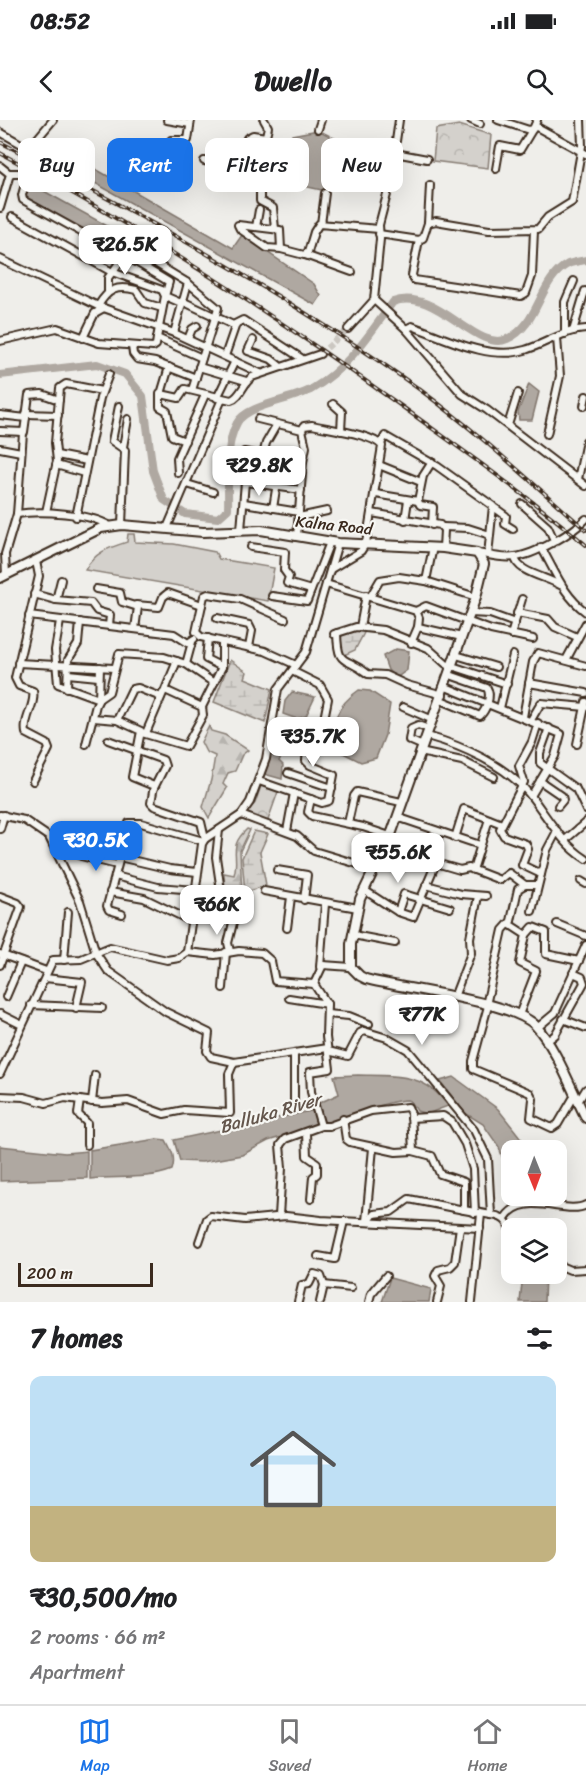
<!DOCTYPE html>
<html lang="en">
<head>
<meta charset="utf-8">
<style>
	:root { --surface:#fff; --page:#f2f2f2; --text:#202124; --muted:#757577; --line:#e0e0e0; --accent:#1a73e8 }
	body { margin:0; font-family:Sriracha,sans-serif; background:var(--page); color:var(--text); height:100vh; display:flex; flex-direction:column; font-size:22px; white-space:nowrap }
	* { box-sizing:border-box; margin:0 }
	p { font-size:20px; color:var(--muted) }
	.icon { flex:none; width:33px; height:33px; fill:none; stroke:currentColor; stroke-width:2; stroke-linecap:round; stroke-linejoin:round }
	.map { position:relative; height:1182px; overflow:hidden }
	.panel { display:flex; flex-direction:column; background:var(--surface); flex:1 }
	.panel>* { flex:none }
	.hud { position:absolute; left:18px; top:18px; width:550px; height:54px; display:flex; gap:12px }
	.needle { width:39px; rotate:179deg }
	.tools { position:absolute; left:501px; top:1020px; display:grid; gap:12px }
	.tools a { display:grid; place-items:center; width:66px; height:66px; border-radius:12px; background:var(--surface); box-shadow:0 6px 24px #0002; font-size:30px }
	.scale { position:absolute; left:18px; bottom:15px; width:135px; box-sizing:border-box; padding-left:6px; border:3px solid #3b2a1e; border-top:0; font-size:16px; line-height:21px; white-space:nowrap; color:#3b2a1e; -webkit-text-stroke:4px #f6f6f2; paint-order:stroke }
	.price { position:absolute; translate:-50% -51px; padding:0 14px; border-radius:12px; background:#fff; color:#222; font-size:20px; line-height:39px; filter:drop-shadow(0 2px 3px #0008) }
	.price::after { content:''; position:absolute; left:50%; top:36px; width:18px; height:14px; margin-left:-9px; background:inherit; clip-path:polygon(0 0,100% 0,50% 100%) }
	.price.active { background:var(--accent); color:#fff }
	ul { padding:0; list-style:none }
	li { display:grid; align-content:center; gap:12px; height:318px; padding:0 30px }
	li+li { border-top:2px solid var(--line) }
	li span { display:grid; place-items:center; height:186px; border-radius:12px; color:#555 }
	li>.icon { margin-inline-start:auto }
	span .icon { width:108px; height:108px; fill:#fffc; stroke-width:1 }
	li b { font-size:26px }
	h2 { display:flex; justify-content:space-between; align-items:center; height:72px; padding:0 30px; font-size:26px }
	.chip { padding:0 21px; border-radius:12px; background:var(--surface); box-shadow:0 6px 24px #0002; font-size:21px; line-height:54px }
	.chip.active { background:var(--accent); color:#fff }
	.status { display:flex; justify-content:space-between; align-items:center; height:42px; padding:0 30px; background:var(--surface); direction:ltr }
	.status svg { height:16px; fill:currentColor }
	header { display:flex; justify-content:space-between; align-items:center; height:78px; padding:0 30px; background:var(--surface); font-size:27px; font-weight:700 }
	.menu { display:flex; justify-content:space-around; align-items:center; height:84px; border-top:2px solid var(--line); background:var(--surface); font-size:16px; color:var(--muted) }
	.menu a { display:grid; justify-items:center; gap:3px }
	.menu .active { color:var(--accent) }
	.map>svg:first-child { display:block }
	.grass { fill:#d4d1cc; stroke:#887e75; stroke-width:1.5 }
	.forest { fill:url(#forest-firs); stroke:#887e75; stroke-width:1.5 }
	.wetland { fill:url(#wetland-marsh); stroke:#887e75; stroke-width:1.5 }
	.park { fill:url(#park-crowns); stroke:#887e75; stroke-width:1.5 }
	.water { fill:#afa8a1; stroke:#81766d; stroke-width:1.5 }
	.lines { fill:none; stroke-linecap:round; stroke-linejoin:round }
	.river { stroke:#afa8a1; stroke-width:8 }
	.minor-tunnel { stroke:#cbc7c1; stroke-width:6; stroke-dasharray:6 3; stroke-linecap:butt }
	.minor-casing { stroke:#3b2a1e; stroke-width:10 }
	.major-casing { stroke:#3b2a1e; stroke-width:12 }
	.minor { stroke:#f6f6f2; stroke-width:6 }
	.major { stroke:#f6f6f2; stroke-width:8 }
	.rail-casing { stroke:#3b2a1e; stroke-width:4 }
	.rail { stroke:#f6f6f2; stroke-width:1.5; stroke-dasharray:4.5; stroke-linecap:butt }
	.labels { text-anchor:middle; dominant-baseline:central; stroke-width:4.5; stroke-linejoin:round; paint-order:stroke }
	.street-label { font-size:16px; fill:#3b2a1e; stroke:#f6f6f2 }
	.water-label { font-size:18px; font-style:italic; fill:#64564c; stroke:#f6f6f2 }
</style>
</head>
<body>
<div class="status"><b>08:52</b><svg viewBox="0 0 49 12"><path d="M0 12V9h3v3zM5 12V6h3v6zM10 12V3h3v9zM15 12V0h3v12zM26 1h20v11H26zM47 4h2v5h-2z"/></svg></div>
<header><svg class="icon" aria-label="back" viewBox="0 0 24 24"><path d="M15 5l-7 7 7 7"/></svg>Dwello<svg class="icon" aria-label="search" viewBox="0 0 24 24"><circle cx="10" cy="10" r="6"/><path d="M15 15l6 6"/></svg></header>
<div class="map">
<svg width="586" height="1182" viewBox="0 0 586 1182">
	<defs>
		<pattern id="forest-firs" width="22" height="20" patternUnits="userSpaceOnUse" patternTransform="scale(1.5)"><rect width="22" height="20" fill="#d4d1cc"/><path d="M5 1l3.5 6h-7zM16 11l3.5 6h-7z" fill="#b7b4af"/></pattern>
		<pattern id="wetland-marsh" width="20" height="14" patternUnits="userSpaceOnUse" patternTransform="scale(1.5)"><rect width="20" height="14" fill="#d4d1cc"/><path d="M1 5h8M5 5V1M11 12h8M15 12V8" fill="none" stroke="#b7b4af"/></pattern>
		<pattern id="park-crowns" width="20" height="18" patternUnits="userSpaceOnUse" patternTransform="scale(1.5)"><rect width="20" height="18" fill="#d4d1cc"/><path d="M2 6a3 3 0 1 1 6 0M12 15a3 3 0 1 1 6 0" fill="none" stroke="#b7b4af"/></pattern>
	</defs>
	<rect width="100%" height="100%" fill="#efeeea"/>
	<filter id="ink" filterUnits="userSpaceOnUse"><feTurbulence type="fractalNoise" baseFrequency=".0167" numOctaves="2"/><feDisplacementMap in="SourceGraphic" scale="12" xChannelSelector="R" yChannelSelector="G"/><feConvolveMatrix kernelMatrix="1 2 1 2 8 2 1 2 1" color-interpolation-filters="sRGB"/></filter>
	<g filter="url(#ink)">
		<path class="grass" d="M128,414H134L135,422L174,424L215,432L219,439L274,448L268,481L85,450C95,432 108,428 127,422Z"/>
		<g class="forest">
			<polygon points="209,606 211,611 225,615 248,630 242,635 235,651 228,653 223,664 227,668 209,698 203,687 211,660 215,636 206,632 201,622"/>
			<path d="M247,709L250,710L240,731L242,776L225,772L224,753L234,755C240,734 227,728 247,709Z"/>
		</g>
		<g class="wetland">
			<polygon points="354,509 366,509 355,530 342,536 338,514"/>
			<polygon points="230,540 247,552 245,558 272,569 265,603 214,582"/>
			<polygon points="254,711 268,714 260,732 266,765 245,773 242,738"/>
		</g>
		<g class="park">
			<polygon points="459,5 491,15 488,48 433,41 436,9"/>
			<polygon points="262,663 266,668 279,669 267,703 245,695 255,683"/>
		</g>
		<g class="water">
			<polygon points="318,10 342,22 341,54 326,71 285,62 292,15"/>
			<polygon points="52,24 233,128 242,115 314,164 321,176 315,185 48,37 45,25"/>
			<polygon points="33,65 138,123 130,133 22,78"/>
			<polygon points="529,264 539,272 532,300 519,300 518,292"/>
			<polygon points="396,529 409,531 407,550 396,558 388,550 383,536"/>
			<path d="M359,570L370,571L390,584L385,615L376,638L361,642L335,629C330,603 337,585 359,570Z"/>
			<polygon points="292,572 315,577 306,596 297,599 283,594 285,581"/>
			<polygon points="275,606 291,609 284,619 289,623 279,641 283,645 282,659 264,654"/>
			<path d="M358,955C395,956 425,952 448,986L427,994L417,991C415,987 412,981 407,980C399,980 369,987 364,992L322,1005L317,984L339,974L334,956Z"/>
			<polygon points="454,957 498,989 527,1026 528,1030 512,1030 511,1063 499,1027 483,1004 465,993 440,961"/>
			<polygon points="315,990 318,1002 314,1007 268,1021 242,1035 202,1042 180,1041 174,1020"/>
			<path d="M157,1019L166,1020C172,1031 176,1038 172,1050C147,1060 117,1056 90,1059V1030Z"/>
			<polygon points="0,1026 65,1033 87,1031 87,1058 0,1061"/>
			<polygon points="523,1154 545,1154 544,1182 520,1182"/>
			<polygon points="390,1158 431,1169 429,1182 382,1182"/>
		</g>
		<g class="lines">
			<path class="river" d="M0,255L97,244L125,254L143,276L153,351L164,380L185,394L218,398L228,389C229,363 224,326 237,303C247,284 294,280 312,269C348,248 369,215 393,182C436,166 476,233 507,219C540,205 538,160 568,144C573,142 580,141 586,140"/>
			<polyline class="minor-tunnel" points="320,234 348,209"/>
			<defs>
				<g id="minor">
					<polyline points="167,0 190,4"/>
					<polyline points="264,0 268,7 256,59 260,68 260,81 273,88 275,109"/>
					<polyline points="399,0 390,63 379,105 380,119 374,180 406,209 462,274 487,290 586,366"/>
					<polyline points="471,0 480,4"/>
					<polyline points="498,0 529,10 533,9 537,0"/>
					<polyline points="535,6 586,34"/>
					<polyline points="318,9 321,0"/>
					<polyline points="0,12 23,25 31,26 53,0"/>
					<polyline points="171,20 188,20 191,0"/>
					<polyline points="395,33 427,39"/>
					<polyline points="240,36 261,40"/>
					<polyline points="204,41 258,50"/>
					<polyline points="238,45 247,18 253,15 266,17"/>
					<polyline points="0,46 10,54 0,88"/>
					<polyline points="496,49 500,26 520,30 532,10"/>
					<polyline points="10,53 19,53 27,57 22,75 23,80 124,136 137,132 188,163 174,213"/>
					<polyline points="12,97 112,152 162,170 165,176 157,218 202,238"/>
					<polyline points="428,103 430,65"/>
					<polyline points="321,104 325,73"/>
					<polyline points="256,107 259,90"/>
					<polyline points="379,114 419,120 423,118 428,103 436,101 489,110 538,109 548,97 572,82 582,26 581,0"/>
					<polyline points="419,120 412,155 414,160 521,176 526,173 532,156 534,110"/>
					<polyline points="281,129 267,128 240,109 238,105 280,110 281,129 304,135 308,132 314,112 319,104 379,109"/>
					<polyline points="305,135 352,152"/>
					<polyline points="126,136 169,162 165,176 181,183"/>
					<polyline points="0,139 98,186 174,213 260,253"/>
					<polyline points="188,163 218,188 192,270"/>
					<polyline points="108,171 108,158 124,136"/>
					<polyline points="182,181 233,205 243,200 301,238"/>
					<path d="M98,186C108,169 117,165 136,170L145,183L162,188"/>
					<polyline points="348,209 374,180"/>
					<path d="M406,209L412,206C446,218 488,241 525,230C545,224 564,210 586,209"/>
					<polyline points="573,211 585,171"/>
					<polyline points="565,214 565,182 574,161"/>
					<polyline points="83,218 95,193 104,188"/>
					<polyline points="188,219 192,209 197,206"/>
					<polyline points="253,220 248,231 271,239 281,247"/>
					<polyline points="0,221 57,208 99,223 153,227 156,225 157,218"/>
					<polyline points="132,226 133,234 137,239 155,242 196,258"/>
					<polyline points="225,236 236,204"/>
					<path d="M169,247L161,274L179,278L185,269L231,280C241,277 243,263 252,257L320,234"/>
					<polyline points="199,247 246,261"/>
					<polyline points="160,274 160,287 167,291 172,316 185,321"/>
					<polyline points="217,278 235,241"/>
					<polyline points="333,284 342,292 341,311"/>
					<polyline points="119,286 112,321 125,330 122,405"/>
					<polyline points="584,286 586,276"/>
					<polyline points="26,294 58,295"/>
					<polyline points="0,295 26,298"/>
					<polyline points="258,299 302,310 306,327 303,342"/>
					<polyline points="508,305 518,273"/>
					<path d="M302,310L304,306L312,305C328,309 373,314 382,326L366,423L361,431L331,449"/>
					<polyline points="0,311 24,312 29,275 42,274 59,280"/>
					<polyline points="547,314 560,256 557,218"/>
					<polyline points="381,324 385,316 437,346 493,386 488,435"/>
					<polyline points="123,327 128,299"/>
					<polyline points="0,328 21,332"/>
					<polyline points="244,332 303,342 297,416"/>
					<polyline points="57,335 87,341"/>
					<polyline points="263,335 266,323 277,304"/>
					<polyline points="56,345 84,353"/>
					<polyline points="379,345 421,362"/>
					<polyline points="178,353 177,338 205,275"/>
					<polyline points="578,359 586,321"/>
					<polyline points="254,363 261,335"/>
					<polyline points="187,364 213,372"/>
					<polyline points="376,374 418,381"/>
					<polyline points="244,383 299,392"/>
					<polyline points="522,384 548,407 554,420"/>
					<polyline points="273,388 281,338"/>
					<polyline points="495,388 506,396 505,404 513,409"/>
					<polyline points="46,392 57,341 55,323 60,268 66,264 102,271"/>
					<polyline points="372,393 440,405 444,410 443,428"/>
					<path d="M17,394C40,390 90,393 110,406"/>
					<polyline points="76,397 100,278 109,254"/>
					<polyline points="299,397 327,391"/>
					<polyline points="405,400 408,380"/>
					<polyline points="432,405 433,387 420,385 418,381 423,356 432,342"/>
					<polyline points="443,407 468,408 490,415"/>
					<polyline points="167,408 222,279"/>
					<polyline points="241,410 245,362 301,370"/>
					<polyline points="251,427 285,432 284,450 289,457 287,463 311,470"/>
					<path d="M541,427C555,451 563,475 586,492"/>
					<path d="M477,433C489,435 503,439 515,437C534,435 573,413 586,399"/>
					<path d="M515,437C516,452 547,457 560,465"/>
					<polyline points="6,455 5,434 17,394 23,313"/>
					<polyline points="426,461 476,477"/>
					<polyline points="326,464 416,491 419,498 418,507"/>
					<polyline points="96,469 120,473 122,482 138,487 135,509"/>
					<polyline points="34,474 56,480 61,460"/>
					<polyline points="272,476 307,481 330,422"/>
					<polyline points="370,477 380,460 399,457 426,461 433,427"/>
					<polyline points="56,480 91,483 97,491 110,495 109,506"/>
					<polyline points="136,485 159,487 163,477 168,473 202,485"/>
					<polyline points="416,491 426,486 491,510 533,519"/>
					<polyline points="470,493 490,494 515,503"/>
					<polyline points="517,493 548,499 555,507 577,517"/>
					<polyline points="29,496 174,514 188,523 194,519"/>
					<polyline points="217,498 249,505 252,511 249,527"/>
					<polyline points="285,499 240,479 208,474 204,476 196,512 201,517 265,531 296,545"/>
					<polyline points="60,501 55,530 58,564 99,579 100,547"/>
					<polyline points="360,507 366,475"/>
					<path d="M337,513C338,548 344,535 368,554L385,555L407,565L443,575"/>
					<polyline points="334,514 356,507 383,510 428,528 446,544 507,564"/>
					<polyline points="511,515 522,479"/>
					<polyline points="208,518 206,539 222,547"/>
					<polyline points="411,523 418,507 462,517"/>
					<polyline points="456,535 496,547"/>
					<polyline points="566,540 586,503"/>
					<polyline points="18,543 114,548"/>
					<polyline points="186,544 214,563"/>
					<polyline points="68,554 98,557"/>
					<polyline points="529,563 586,573"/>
					<polyline points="446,567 561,614 555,636 531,676"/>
					<polyline points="67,568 68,540 78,524 80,502"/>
					<path d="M441,580L480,596C486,590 492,576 487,568L450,555"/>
					<polyline points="202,587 222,547 222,522"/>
					<polyline points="403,587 433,600"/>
					<polyline points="500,588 513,535"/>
					<polyline points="523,597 533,542 538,533 586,546"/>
					<polyline points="93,598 117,600 141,611 132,657 154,666 151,683 154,686 201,702 205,719"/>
					<polyline points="117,600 132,569 138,568 161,577"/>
					<polyline points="531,600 541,583 586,587"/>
					<polyline points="538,603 532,622 519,646 524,662 500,709 504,716 526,724 528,729 522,745 541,754"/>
					<polyline points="549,608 540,633 540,643 576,669 586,690"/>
					<polyline points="142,613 186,626 203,595 202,587 165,570 177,541"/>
					<polyline points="146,613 163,573"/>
					<path d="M427,616C463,626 506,645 531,676C548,698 562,724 586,739"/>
					<polyline points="108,620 163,640 165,646 154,668"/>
					<polyline points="86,624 96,585 99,579 109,572 119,534 164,537 186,544 192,522"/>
					<polyline points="577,624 586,582"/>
					<polyline points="423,626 409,620 411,608 418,605 429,609"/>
					<polyline points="420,632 462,641 494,657"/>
					<polyline points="288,653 332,668"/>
					<path d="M33,661L49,629L47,624L26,613C23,598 36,585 33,571L19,566L15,558L39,456L36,441"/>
					<polyline points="259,661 322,683 329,681 334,655 310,645 306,641 307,629 317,628 319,624 328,579 320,565 292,551"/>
					<polyline points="540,661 562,676 563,680 558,686"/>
					<polyline points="311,679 308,692 312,696 363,707 390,716"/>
					<polyline points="0,695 24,700 49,717 80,781 96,833 108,851 166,892 209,913 207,931 211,937 234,942"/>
					<polyline points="241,695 297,716 314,731 374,749"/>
					<polyline points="397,697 480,725"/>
					<polyline points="348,703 354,676 357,672 401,682"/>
					<polyline points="64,708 121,726"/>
					<polyline points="0,709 4,695"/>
					<polyline points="219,710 216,737 221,771"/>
					<polyline points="287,711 294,673"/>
					<polyline points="455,718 464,689 502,704"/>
					<polyline points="565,720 586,702"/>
					<polyline points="386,724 404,727 436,743 460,750 469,748 500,760 509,753 525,765"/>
					<polyline points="81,736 117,745"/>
					<polyline points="119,737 170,749 197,752"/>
					<polyline points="277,750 307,755 304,780"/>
					<polyline points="473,750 489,699"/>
					<polyline points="115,756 158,767 195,770"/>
					<polyline points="581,761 586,764"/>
					<polyline points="426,765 461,774 486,776"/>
					<polyline points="364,770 398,792 413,797 436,743 438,712"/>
					<polyline points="264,771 358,788"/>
					<polyline points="110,772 144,778 191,801"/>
					<polyline points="0,776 18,783 21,787 0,845"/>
					<polyline points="532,791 547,730 557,711"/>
					<polyline points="398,792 404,774 450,788"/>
					<polyline points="122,794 109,790 107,786 129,703 141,703 203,721"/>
					<polyline points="509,804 526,815 520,843 536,851 519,895"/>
					<polyline points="557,804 586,816"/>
					<polyline points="287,808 291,777"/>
					<polyline points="353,815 395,823"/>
					<polyline points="526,815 533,807 546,812 546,834 579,841"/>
					<polyline points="230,831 228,823 234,799"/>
					<polyline points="187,832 215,835 239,831 262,833 271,841 275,861 314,864 323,845 351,847"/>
					<polyline points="0,834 46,851"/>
					<polyline points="64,840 68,792"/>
					<polyline points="320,847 325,784"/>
					<polyline points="45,858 82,862 76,888"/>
					<polyline points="223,868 226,832"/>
					<polyline points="6,877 21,842"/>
					<polyline points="454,877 471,833 470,818 478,776"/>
					<polyline points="289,878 327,884"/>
					<polyline points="31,885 102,888"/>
					<polyline points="486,885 503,810 511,801 518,769 525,765 538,765"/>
					<polyline points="488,886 473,941 473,949 530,973 533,979 531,998 552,1008 558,1004 575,975"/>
					<polyline points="0,894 22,905"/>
					<polyline points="327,894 349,896 369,904"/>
					<polyline points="563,899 586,908"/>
					<polyline points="537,908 555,893 586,825"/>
					<polyline points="546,922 555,915 584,863 582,857 573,853"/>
					<path d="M328,931L348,936L360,913L364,911L387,918L408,930L474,1010L488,1039L491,1095C512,1097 510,1110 512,1128"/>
					<polyline points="294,934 294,982"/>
					<polyline points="0,954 53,840 81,839 110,827 167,840 179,838 187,832 202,724 205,719 241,695 250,682 266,639 278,569 306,532 338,423"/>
					<polyline points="0,976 24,977 46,983 65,978 102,983 128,981 164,994 184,990 230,993 229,954 234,942 327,928"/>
					<polyline points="80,980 78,994 87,1003 87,1025"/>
					<polyline points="92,982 95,955"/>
					<polyline points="578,982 586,969"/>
					<polyline points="411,998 443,996 452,1002 465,1024 473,1049 475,1093"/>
					<polyline points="343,999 346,1019 350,1022 396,1032 413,1031"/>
					<polyline points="321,1006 329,1006 371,991 408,987 411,994 413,1031 432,1036 440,1054 464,1062 464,1090 491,1095"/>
					<polyline points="306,1013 307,1036 317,1043 317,1054 313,1057 311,1079"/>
					<polyline points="279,1096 282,1048 280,1025 285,1019 321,1006 311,972 310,952 330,949 326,917 327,884 314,864"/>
					<path d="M505,1098C524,1069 566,1096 586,1085"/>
					<polyline points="366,1101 373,1028"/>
					<polyline points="369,1101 374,1094 391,1092 409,1079 464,1090"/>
					<polyline points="199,1122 207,1099 211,1096 245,1100 286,1096 321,1100 480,1108"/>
					<polyline points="318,1136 335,1139 344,1101"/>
					<polyline points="556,1144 570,1150 586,1149"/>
					<polyline points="298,1182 302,1165 309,1164 314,1154 321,1156 324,1165"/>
					<polyline points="320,1182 324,1165 351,1168"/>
					<polyline points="369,1182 371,1174 386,1156"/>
					<polyline points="437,1182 441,1166 435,1156 438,1150 450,1147 455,1142 460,1107"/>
					<polyline points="472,1182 481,1094"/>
				</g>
				<path id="major" d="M0,458L101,408L122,405L203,412L261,410L338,423L443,428L477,433L484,444L476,477L392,712L360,779L351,824V847L360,856L366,859C403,869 511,881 535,905C556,927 572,971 586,998"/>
			</defs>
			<use href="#minor" class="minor-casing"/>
			<use href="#major" class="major-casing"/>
			<use href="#minor" class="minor"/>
			<use href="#major" class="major"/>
			<defs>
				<g id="rail">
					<path d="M0,22C144,96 287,175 419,269C478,312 531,362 586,410"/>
					<path d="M0,33C141,108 274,195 404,288C466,333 528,376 586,425"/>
				</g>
			</defs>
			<use href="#rail" class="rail-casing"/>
			<use href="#rail" class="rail"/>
		</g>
	</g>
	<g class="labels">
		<g class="street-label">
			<text transform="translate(334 405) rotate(6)">Kalna Road</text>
		</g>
		<g class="water-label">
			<text transform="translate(270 993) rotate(-16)">Balluka River</text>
		</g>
	</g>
</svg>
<div class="tools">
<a><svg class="needle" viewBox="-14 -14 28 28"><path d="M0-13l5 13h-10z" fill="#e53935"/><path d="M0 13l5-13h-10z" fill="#757577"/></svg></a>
<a><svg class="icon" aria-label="layers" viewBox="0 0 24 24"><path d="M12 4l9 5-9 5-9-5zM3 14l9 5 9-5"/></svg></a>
</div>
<div class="scale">200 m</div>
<b class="price" style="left:125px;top:156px">₹26.5K</b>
<b class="price" style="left:259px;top:377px">₹29.8K</b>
<b class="price" style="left:313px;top:648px">₹35.7K</b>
<b class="price active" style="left:96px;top:752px">₹30.5K</b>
<b class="price" style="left:398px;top:764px">₹55.6K</b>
<b class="price" style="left:217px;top:816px">₹66K</b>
<b class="price" style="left:422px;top:926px">₹77K</b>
<div class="hud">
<a class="chip">Buy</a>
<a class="chip active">Rent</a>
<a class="chip">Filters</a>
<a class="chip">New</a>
</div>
</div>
<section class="panel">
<h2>7 homes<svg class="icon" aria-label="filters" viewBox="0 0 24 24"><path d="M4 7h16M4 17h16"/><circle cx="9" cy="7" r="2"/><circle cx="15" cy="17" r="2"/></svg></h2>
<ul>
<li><span style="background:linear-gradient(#bfe0f5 70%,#c2b280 0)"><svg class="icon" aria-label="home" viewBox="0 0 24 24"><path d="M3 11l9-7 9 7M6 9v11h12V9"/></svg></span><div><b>₹30,500/mo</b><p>2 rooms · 66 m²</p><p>Apartment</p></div></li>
</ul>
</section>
<nav class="menu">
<a class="active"><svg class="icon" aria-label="map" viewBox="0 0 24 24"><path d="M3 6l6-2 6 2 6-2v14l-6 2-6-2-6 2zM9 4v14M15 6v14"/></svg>Map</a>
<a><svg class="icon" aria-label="saved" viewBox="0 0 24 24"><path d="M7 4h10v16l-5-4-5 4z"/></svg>Saved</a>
<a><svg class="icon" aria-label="home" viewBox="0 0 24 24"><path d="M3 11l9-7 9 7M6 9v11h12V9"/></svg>Home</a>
</nav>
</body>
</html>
